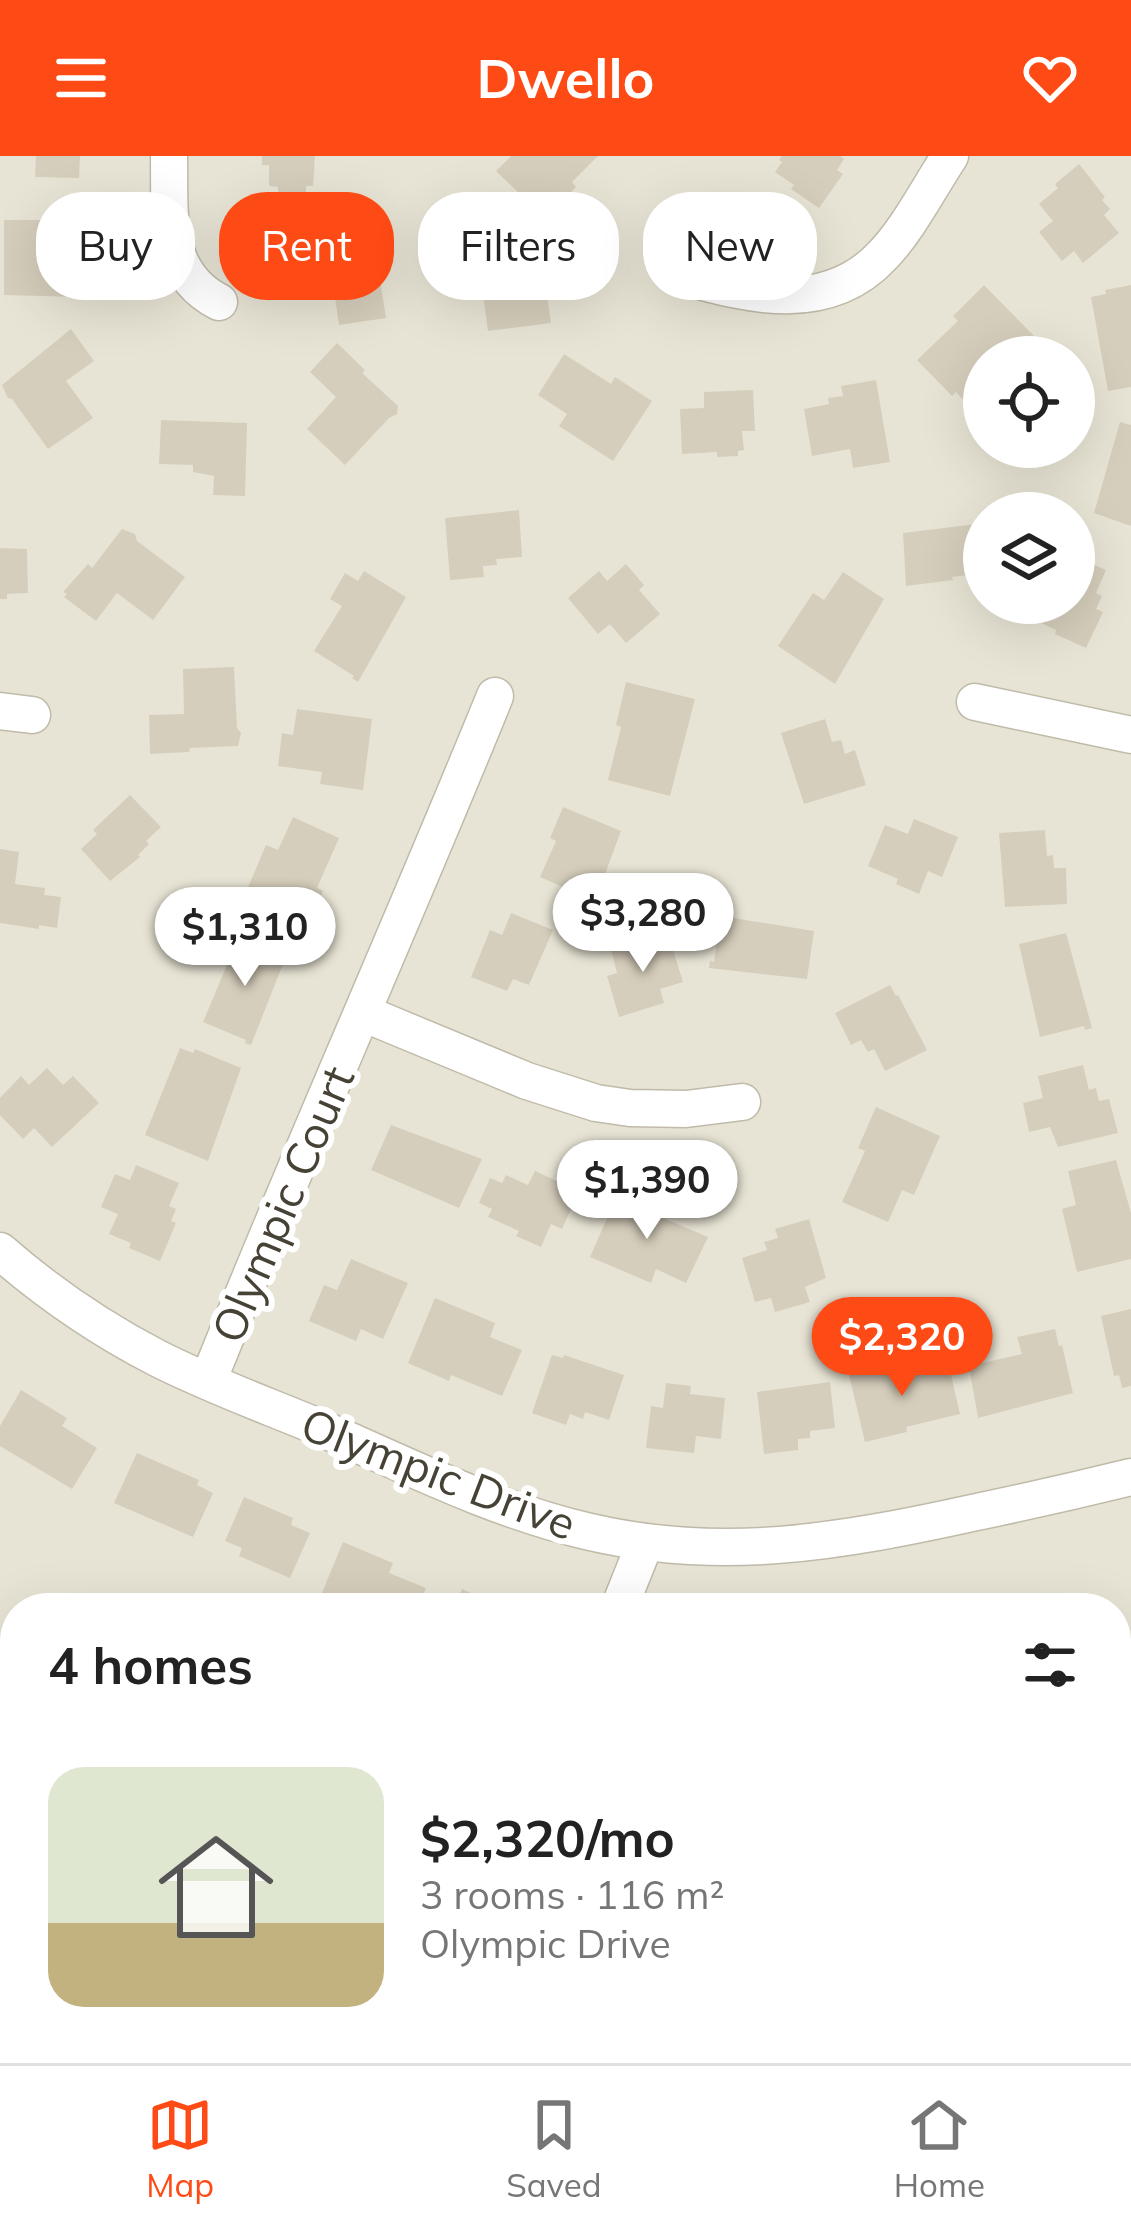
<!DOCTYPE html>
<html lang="en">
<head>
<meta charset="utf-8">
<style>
	:root { --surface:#fff; --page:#f2f2f2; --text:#222; --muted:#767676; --line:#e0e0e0; --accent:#fe4a14 }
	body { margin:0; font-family:Mulish,sans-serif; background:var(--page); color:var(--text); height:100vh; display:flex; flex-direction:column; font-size:45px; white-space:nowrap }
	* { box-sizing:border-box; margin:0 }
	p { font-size:39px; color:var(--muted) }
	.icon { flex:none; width:66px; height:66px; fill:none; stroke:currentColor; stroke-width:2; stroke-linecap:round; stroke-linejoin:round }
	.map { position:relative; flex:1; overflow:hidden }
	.drawer { position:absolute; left:0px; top:1437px; width:1131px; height:471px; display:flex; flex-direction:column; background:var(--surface); border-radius:48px 48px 0 0; box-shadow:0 12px 48px #0002 }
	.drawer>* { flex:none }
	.guide { position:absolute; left:36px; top:36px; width:1059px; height:108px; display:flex; gap:24px }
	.fabs { position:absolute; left:963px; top:180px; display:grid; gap:24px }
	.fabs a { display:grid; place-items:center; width:132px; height:132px; border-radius:50%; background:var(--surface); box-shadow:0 12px 48px #0002; font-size:60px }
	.price { position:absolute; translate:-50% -102px; padding:0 27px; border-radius:42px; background:#fff; color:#222; font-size:39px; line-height:78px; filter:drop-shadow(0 3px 6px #0008) }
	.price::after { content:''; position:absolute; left:50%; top:72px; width:36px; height:27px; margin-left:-18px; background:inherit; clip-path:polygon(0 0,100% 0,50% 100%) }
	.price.on { background:var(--accent); color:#fff }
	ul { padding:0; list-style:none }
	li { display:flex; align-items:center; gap:36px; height:300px; padding:0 48px }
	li+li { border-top:3px solid var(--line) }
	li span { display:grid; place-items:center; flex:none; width:336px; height:240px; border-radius:36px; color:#555 }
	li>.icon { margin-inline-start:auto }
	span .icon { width:144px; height:144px; fill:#fffc; stroke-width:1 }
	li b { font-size:51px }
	h2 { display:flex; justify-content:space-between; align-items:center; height:144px; padding:0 48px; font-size:51px }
	.pill { padding:0 42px; border-radius:48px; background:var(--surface); box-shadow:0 12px 48px #0002; font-size:42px; line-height:108px }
	.pill.on { background:var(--accent); color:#fff }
	header { display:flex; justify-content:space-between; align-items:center; height:156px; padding:0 48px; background:var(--accent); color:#fff; font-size:54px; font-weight:700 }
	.tabs { display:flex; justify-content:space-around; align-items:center; height:168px; border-top:3px solid var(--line); background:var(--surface); font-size:33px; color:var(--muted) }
	.tabs a { display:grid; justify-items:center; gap:6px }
	.tabs .on { color:var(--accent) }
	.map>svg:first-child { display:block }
	.residential { fill:#e8e4d5; fill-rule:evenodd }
	.water { fill:#a2cbf2 }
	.building { fill:#d6cebc }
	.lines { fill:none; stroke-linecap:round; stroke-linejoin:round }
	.minor-casing { stroke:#c0baa9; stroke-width:39 }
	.minor { stroke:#fff; stroke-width:36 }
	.labels { text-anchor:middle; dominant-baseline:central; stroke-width:12; stroke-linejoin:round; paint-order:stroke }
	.street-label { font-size:45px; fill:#474236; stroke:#fff }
</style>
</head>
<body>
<header><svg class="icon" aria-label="menu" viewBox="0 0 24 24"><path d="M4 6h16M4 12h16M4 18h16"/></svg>Dwello<svg class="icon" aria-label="heart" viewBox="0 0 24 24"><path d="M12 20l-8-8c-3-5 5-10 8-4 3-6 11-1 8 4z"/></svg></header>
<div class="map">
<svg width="1131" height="1907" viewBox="0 0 1131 1907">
	<rect width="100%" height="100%" fill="#f4f1e7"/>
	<g class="residential">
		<path d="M0,0H1131V1568L1116,1570V1452H15V1485H0ZM984,201H1074V291H984ZM984,357H1074V447H984Z"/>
		<polygon points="15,1565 15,1893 732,1893 732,1907 0,1907 0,1566"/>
	</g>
	<g class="water">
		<polygon points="1131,1574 1131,1852 1116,1845 1116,1577"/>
		<polygon points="748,1893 895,1893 883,1907 749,1907"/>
	</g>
	<g class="building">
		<polygon points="36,0 80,0 79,22 35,21"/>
		<polygon points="262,0 315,0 313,30 306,30 306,46 278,46 278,31 269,30 269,9 262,9"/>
		<polygon points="511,0 598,0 572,26 576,31 546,63 496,15"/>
		<polygon points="782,0 840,0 844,3 837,14 843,18 819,52 791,33 794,29 775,16 782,6 779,4"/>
		<polygon points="1079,8 1105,41 1102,44 1110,53 1104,59 1119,77 1083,107 1074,95 1062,105 1039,76 1053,65 1039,48 1058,32 1055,28"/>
		<polygon points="4,64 48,64 48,96 79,96 80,141 4,139"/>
		<polygon points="372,71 386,162 339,169 331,114 335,113 330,77"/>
		<polygon points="524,95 527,121 535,120 537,133 546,132 551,167 488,175 478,101"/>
		<polygon points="984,129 1034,180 1013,201 984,201 984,229 966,247 956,236 952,240 917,204 958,165 953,160"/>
		<polygon points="1131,129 1131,231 1108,235 1091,141 1106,138 1105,134"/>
		<polygon points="71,173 94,205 66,225 93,262 48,293 12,243 8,242 2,229"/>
		<polygon points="337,187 365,214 362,217 398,250 397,258 389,262 345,309 307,273 336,241 310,216"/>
		<polygon points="564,198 611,228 615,221 652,245 613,305 559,270 567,258 538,239"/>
		<polygon points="876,224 890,306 853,312 850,293 812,300 804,253 829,248 828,242 843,240 841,230"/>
		<polygon points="753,234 755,275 742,275 744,294 738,295 738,300 717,301 717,296 682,298 680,253 704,252 704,236"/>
		<polygon points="161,264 247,267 245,340 213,339 214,320 193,316 193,309 159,308"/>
		<polygon points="1120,266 1131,269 1131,370 1094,357"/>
		<polygon points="519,354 522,401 496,403 497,409 483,410 484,421 450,424 445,362"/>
		<polygon points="984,367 984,417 952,421 953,424 906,430 903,377"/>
		<polygon points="122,373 135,378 137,385 185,421 153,464 117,437 96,465 64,441 67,438 63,436 88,408 92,412"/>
		<polygon points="0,392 27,393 28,437 7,438 7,443 0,443"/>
		<polygon points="1074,400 1106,414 1096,437 1102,440 1096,453 1103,456 1086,492 1055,478 1056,474 1035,464 1042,447 1074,447"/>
		<polygon points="626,408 644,429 639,434 660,458 626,487 610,468 598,478 568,442 599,415 607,425"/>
		<polygon points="364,415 406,441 358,526 352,522 354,520 314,495 342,450 330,443 345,417 358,425"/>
		<polygon points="843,416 884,443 835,528 778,490 813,437 824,444"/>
		<polygon points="234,511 237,572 241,577 238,590 190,592 189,596 150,598 149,559 184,558 183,513"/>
		<polygon points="626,526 695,543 670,640 608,624 621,571 616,569"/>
		<polygon points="297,553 372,563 363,634 320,628 322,616 278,610 282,577 293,579"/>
		<polygon points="825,563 832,586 841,584 845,598 855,594 866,629 804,648 781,577"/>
		<polygon points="130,639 161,671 146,685 149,688 138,699 140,701 110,725 81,693 97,678 93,674"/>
		<polygon points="563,651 621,675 595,745 540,721 556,685 550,682"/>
		<polygon points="293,661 339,682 317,732 323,735 305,776 241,748 266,689 278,694"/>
		<polygon points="914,663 958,681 942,721 928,715 919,738 896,728 898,723 868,710 885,669 908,678"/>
		<polygon points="1045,674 1047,700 1053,699 1054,712 1066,712 1067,748 1005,751 999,677"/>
		<polygon points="0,693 19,696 15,728 45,732 44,739 61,741 57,772 39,769 39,773 0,767"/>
		<polygon points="511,757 553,774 529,829 513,823 507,835 471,821 490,774 502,779"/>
		<polygon points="721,760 814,775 807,823 709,812 710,805 714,806"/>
		<polygon points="1066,777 1092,872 1085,874 1084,870 1040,881 1019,788"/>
		<polygon points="240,778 287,798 251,889 245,887 246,884 203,866"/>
		<polygon points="669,781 683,826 660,833 664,847 619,861 607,820 617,817 611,793 635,786 636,791"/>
		<polygon points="890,829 896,840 898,839 927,894 885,915 874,893 868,896 861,884 851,889 835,857"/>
		<polygon points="180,892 193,897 195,893 241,912 208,1005 145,979"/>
		<polygon points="1083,909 1089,934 1096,932 1099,945 1109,943 1118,977 1058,991 1050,971 1029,976 1023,947 1043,942 1038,920"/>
		<polygon points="47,912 63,929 73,920 99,947 52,991 34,972 23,983 0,959 0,942 21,920 29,929"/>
		<polygon points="876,951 940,980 914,1039 902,1034 888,1066 842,1046 865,995 858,992"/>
		<polygon points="391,969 482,1003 459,1052 371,1014"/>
		<polygon points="1116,1004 1131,1057 1131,1103 1077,1116 1062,1053 1076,1049 1068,1015"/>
		<polygon points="136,1009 179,1027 169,1050 176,1053 171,1065 176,1067 160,1105 129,1092 131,1087 109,1078 118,1058 101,1051 115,1018 130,1024"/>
		<polygon points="535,1015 579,1035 562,1073 551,1068 541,1091 516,1080 519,1075 488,1061 492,1053 479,1047 490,1022 502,1027 506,1019 528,1029"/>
		<polygon points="618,1037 659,1054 656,1059 708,1081 686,1127 656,1113 651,1127 590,1101"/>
		<polygon points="809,1063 826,1122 805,1131 810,1146 775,1156 771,1142 755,1146 742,1102 767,1094 764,1086 778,1082 775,1073"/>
		<polygon points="351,1103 408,1127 383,1183 361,1173 356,1185 309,1165 324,1129 337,1134"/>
		<polygon points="435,1142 495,1167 490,1181 522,1194 502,1240 451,1219 449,1225 408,1207"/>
		<polygon points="1131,1153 1131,1230 1122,1232 1119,1219 1114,1220 1101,1160"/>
		<polygon points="1055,1173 1059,1190 1062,1189 1073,1237 978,1262 969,1210 1022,1198 1017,1181"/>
		<polygon points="552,1199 563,1202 564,1199 624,1219 609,1264 585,1256 583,1263 570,1258 566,1269 532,1257"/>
		<polygon points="912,1204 915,1219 949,1210 960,1258 906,1271 907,1276 865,1286 849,1219"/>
		<polygon points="830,1226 835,1272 810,1275 810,1282 798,1283 798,1294 764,1298 757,1236"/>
		<polygon points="666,1227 691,1230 690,1238 725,1242 721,1283 696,1280 694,1297 646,1292 651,1250 663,1252"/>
		<polygon points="21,1234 67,1262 62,1270 97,1292 72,1333 0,1290 0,1270"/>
		<polygon points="137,1297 199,1324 197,1329 213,1337 193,1381 114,1347"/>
		<polygon points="244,1341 293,1362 291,1369 310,1377 290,1422 239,1400 242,1392 225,1385"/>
		<polygon points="343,1386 393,1407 389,1417 426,1432 418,1452 352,1452 321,1439"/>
		<polygon points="462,1433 505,1452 454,1452"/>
	</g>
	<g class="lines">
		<defs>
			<g id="minor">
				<path d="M169,0C170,55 162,117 219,146"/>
				<path d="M682,120C750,140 828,158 882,100C907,75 930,30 950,0"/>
				<polyline points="975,546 1131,579"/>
				<polyline points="0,555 32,559"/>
				<polyline points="363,857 527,925 596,947 630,952 686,953 742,946"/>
				<path d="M0,1095C48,1137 101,1173 157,1202C208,1228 263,1248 316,1270C404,1308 492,1353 586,1375C720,1407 840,1386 972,1357C1025,1346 1078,1334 1131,1321"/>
				<path d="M208,1225C300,995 402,769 495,540"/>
				<polyline points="619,1452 645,1387"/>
				<polyline points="506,1907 507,1893"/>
			</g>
		</defs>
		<use href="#minor" class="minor-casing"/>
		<use href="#minor" class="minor"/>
	</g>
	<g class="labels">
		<g class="street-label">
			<text transform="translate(282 1048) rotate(-67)">Olympic Court</text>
			<text transform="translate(439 1317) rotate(21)">Olympic Drive</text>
		</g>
	</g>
</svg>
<div class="fabs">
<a><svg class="icon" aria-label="locate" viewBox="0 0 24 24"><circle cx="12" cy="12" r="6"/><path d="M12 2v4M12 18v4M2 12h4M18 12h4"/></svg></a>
<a><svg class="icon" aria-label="layers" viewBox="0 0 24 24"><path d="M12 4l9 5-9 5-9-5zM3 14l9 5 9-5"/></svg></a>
</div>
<b class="price" style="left:643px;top:819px">$3,280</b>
<b class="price" style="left:245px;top:833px">$1,310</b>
<b class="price" style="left:647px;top:1086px">$1,390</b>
<b class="price on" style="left:902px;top:1243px">$2,320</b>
<div class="guide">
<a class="pill">Buy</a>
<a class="pill on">Rent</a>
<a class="pill">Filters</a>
<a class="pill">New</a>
</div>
<section class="drawer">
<h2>4 homes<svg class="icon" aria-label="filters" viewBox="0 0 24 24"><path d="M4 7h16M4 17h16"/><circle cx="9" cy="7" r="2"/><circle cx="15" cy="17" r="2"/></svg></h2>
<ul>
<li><span style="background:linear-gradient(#dfe7d0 65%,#c2b280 0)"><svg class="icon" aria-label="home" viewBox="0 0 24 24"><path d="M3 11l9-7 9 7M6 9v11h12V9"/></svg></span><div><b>$2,320/mo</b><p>3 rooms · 116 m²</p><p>Olympic Drive</p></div></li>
</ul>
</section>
</div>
<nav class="tabs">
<a class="on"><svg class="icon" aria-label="map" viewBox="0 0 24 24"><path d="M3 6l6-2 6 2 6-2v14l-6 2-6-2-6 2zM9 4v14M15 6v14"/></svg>Map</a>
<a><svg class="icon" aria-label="saved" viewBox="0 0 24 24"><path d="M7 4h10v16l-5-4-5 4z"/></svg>Saved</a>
<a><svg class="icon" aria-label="home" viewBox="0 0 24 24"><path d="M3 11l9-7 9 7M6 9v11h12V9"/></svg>Home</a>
</nav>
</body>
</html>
